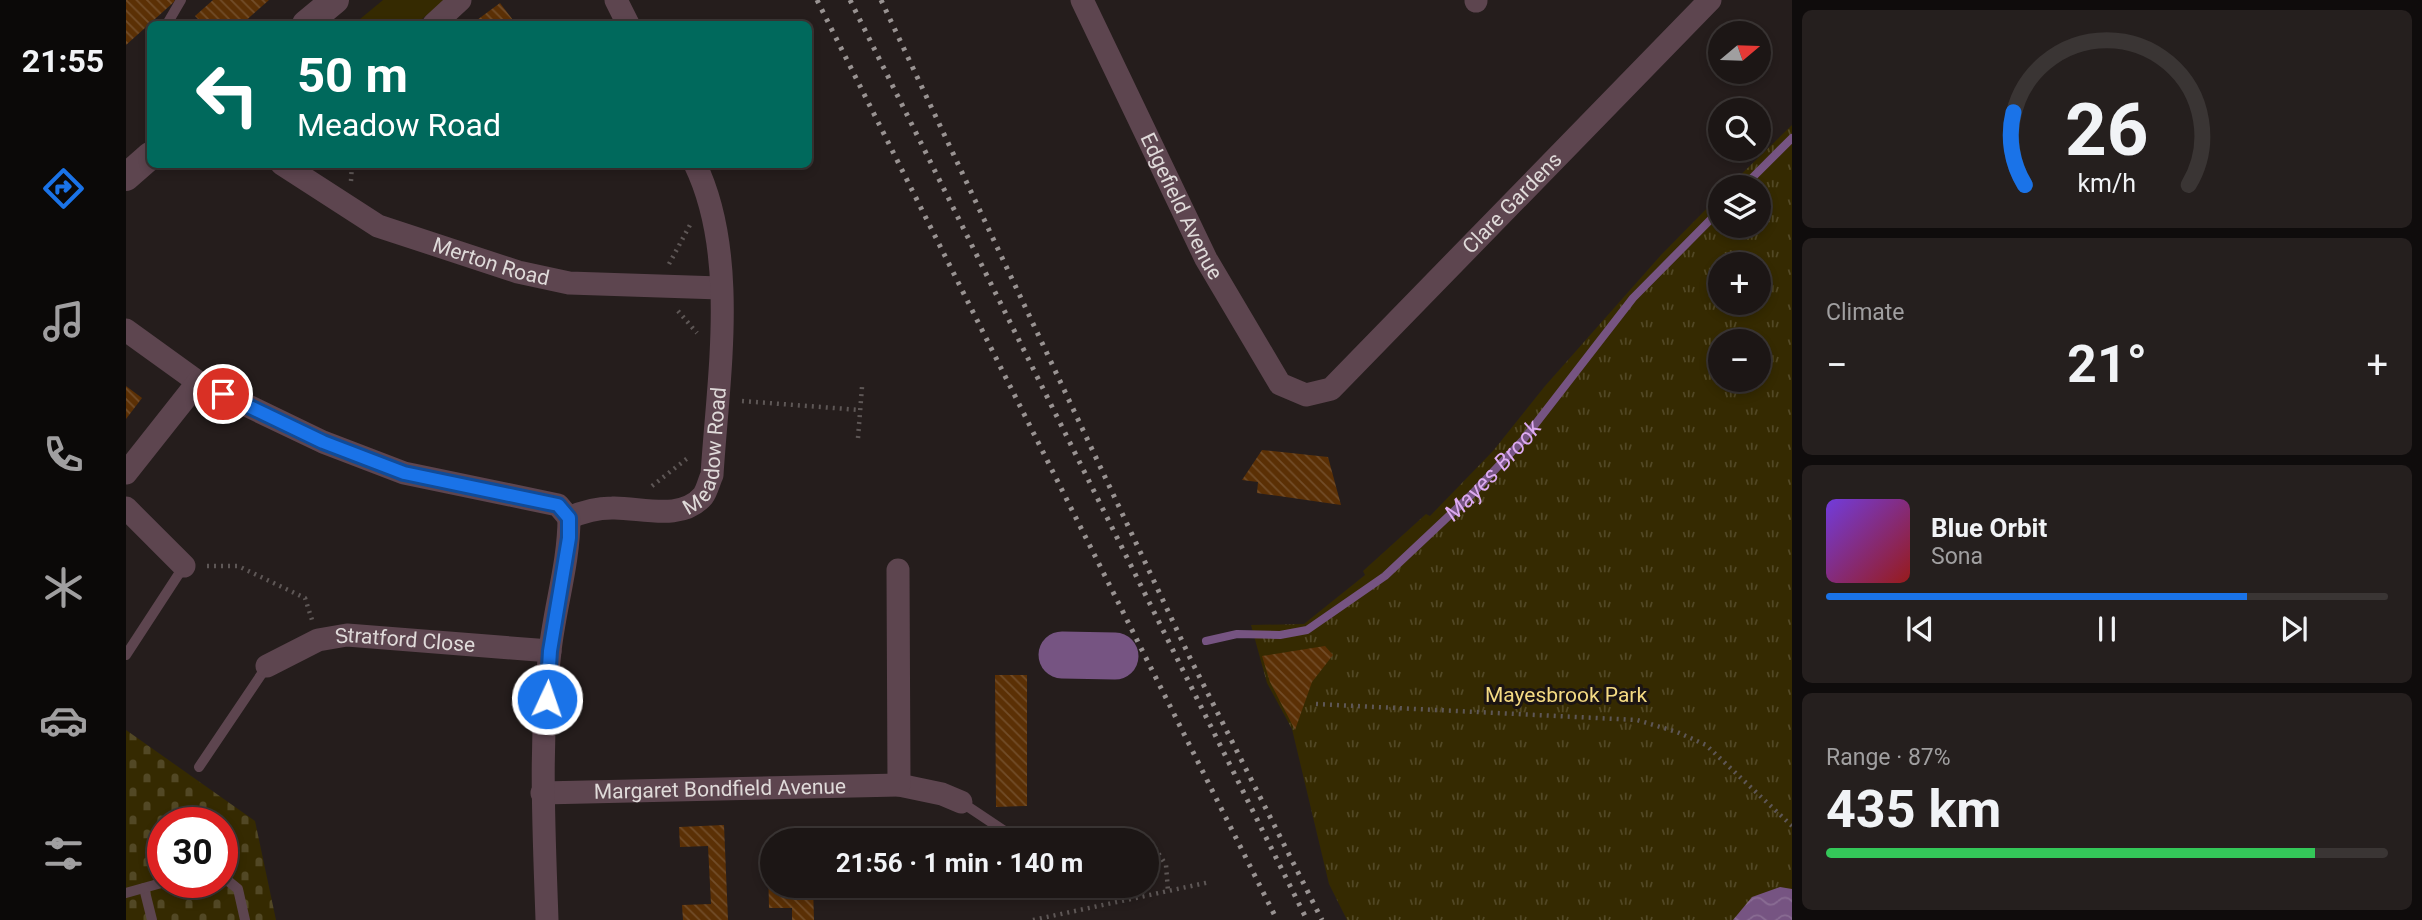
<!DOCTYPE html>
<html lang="en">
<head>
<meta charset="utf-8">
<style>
  :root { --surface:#1c1615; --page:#251f1e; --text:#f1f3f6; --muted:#a09fa0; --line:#3a3534; --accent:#1a73e8 }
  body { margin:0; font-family:Roboto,sans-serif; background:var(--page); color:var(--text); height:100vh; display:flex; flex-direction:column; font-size:26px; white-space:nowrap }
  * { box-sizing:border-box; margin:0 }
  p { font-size:23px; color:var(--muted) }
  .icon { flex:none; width:38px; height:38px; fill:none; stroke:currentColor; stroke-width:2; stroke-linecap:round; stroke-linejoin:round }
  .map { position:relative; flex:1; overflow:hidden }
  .sheet { display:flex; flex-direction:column; gap:10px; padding:10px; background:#0f0c0c; width:630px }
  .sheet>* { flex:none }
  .hud { position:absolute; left:21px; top:21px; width:665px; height:147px; border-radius:10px; box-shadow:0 4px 10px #0003,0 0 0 2px var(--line); background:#00695c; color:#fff; overflow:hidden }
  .needle { width:46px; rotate:71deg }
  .buttons { position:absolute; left:1582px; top:21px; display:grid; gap:14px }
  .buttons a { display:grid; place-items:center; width:63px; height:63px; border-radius:50%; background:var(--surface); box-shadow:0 4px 10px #0003,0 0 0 2px var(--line); font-size:35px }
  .speed { position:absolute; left:21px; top:807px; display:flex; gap:14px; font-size:35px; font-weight:700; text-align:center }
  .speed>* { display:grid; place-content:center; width:91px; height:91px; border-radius:50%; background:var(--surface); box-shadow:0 4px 10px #0003,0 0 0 2px var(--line); line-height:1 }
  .speed .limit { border:10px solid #d22; background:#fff; color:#111 }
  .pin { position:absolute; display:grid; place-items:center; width:60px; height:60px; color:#fff; margin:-30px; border:4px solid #fff; border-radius:50%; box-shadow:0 2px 7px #0007 }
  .me { position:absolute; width:77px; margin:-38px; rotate:3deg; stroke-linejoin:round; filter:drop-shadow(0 0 5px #0008) }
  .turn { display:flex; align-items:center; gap:24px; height:147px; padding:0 35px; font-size:32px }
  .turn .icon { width:91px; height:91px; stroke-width:2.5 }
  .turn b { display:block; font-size:49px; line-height:60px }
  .big { font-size:52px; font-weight:700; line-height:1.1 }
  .sheet .card { flex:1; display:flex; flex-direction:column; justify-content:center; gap:10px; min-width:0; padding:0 24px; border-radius:10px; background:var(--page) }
  .sheet .dial { align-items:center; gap:0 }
  .dial svg { height:182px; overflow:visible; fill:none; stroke:var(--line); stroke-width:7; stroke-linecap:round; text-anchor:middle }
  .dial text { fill:var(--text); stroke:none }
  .song { display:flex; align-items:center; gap:21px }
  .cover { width:84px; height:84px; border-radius:10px; background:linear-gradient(135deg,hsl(260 70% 55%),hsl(0 70% 35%)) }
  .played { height:7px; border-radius:4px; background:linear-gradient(90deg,var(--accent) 75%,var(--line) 75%) }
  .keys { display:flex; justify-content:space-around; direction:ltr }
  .heat { display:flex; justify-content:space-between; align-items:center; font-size:38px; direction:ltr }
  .charge { height:10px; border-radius:5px; background:linear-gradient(90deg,#34c759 87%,var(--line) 0) }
  .trip { position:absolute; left:634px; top:828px; width:399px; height:70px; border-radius:35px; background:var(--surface); box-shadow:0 4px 10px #0003,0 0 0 2px var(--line); font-weight:700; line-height:70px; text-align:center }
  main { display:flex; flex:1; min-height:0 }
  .tab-bar { display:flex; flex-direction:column; width:126px; justify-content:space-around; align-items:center; background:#0b0908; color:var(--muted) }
  .tab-bar .icon { width:49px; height:49px }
  .tab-bar .selected { color:var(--accent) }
  .tab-bar b { font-size:32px; color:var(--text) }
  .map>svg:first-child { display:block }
</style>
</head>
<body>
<main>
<nav class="tab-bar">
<b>21:55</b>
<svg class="icon selected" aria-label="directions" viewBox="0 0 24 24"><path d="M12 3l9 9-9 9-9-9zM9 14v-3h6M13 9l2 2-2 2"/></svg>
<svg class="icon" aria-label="music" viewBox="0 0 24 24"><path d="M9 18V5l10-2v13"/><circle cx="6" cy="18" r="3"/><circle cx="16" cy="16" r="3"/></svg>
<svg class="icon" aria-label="phone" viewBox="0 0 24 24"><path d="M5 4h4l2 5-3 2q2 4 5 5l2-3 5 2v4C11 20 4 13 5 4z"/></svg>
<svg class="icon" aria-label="climate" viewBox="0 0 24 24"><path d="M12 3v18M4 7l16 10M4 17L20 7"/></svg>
<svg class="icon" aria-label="car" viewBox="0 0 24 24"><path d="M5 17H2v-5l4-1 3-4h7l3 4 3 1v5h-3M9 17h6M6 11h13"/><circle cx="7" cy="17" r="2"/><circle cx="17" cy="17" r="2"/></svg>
<svg class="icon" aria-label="filters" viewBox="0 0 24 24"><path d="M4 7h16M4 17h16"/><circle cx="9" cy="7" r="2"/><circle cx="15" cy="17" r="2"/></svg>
</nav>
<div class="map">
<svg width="1666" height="920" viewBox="0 0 1666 920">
  <defs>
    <pattern id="cemetery-stones" width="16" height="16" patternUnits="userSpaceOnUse" patternTransform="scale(1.75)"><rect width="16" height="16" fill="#352a01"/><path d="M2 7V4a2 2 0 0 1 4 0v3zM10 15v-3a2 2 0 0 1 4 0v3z" fill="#524825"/></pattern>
    <pattern id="park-tufts" width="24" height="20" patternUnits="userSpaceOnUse" patternTransform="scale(1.75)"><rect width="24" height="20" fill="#352a01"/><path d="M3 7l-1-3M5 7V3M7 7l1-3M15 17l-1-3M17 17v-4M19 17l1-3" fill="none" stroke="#524825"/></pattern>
    <pattern id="water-waves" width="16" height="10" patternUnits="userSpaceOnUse" patternTransform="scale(1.75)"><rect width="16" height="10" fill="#765482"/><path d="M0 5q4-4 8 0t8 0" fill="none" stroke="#896c93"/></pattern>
    <pattern id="building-back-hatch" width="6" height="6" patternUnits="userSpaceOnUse" patternTransform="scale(1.75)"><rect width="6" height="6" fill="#5b3005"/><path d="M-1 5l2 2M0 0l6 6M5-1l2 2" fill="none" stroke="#724d29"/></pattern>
  </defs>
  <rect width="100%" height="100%" fill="#251d1c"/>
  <path fill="#352a01" d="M257,0H319L290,24H228Z"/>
  <path fill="url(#cemetery-stones)" fill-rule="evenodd" d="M0,730L129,821L150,920H0ZM37,822H96V882H37Z"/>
  <path fill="url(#park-tufts)" fill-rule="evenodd" d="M1666,125V920H1221L1203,884L1166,729L1141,683L1125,625L1178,624L1239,575L1237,571L1300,514L1304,516L1367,451L1419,386L1535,255L1594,195V226H1633V187H1602ZM1594,264H1633V303H1594ZM1594,341H1633V380H1594Z"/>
  <path fill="url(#water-waves)" d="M1654,887L1666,889V920H1607L1626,897Z"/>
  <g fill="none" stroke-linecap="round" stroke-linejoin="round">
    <g stroke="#765482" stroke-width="8">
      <path d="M1617,187L1666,138"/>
      <path id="s1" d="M1080,641L1111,634L1154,635L1181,630L1259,576L1345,495L1397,440L1507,298L1594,210"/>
    </g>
    <path stroke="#765482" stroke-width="47" d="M936,655L989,656"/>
  </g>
  <g fill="url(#building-back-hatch)">
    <path d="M0,0H48L49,1L0,45Z"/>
    <path d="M87,0H143L116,24H77L69,16Z"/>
    <path d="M374,3L390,24H347L351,20Z"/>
    <path d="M0,386L16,398L0,419Z"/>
    <path d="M1136,450L1202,457L1215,505L1131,493L1132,482L1116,480Z"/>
    <path d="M1199,646L1207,655L1186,682L1169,730L1144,682L1136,656Z"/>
    <path d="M869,675H901V806L870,807Z"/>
    <path d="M598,825L602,920H557L556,905L585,904L582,846L554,847L553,827Z"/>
    <path d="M701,829L844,830L843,840H701Z"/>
    <path d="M642,865H646V886H687L688,920H666V908H643Z"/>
  </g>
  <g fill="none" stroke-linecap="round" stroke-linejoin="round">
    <g stroke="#5e5756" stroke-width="4.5" stroke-dasharray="2 5" stroke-linecap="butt">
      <path d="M225,181L226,164"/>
      <path d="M543,264L564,225"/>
      <path d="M552,311L571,333"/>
      <path d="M616,401L734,410"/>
      <path d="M732,438L736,387"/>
      <path d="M526,486L563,457"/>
      <path d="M81,566H112L179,598L186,620"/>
      <path d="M1190,704L1511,720L1551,732L1580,745L1666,826"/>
      <path d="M1025,842L1040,865L1042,891"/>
      <path d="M907,920L1084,882"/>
    </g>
    <g stroke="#5d454f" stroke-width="10">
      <path d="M41,24L55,0"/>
      <path d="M24,52V64"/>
      <path d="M0,655L58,566"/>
      <path d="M73,767L141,666"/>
      <path d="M835,802L892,840"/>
      <path d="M96,876L112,889L119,920"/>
      <path d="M18,888L26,920"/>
      <path d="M0,893L39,882"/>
    </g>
    <g stroke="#5d454f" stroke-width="23">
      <path d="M490,0L502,24"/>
      <path id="s2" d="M956,0L1080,259L1154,384L1180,395L1205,389L1584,0"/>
      <path d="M1350,0V1"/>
      <path d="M308,24L334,0"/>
      <path id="s3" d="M156,164L252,226L392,272L443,283L594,288"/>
      <path d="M0,330L72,382L197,442L278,473L432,505L443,518"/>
      <path d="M0,473L72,382"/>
      <path d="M0,508L58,566"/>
      <path id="s4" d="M443,518C456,512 471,508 486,508C514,507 555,522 577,496C581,491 583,481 586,475C592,378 613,255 569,164"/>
      <path id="s5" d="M141,666L192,640L221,635L424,651"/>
      <path d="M773,785L816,794L835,802"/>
      <path id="s6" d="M416,793L773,785L772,570"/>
      <path d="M421,920C418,831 413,740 424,651C429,606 443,563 443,518"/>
    </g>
    <g stroke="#5d454f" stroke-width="28">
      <path d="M180,24L209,0"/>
      <path d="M0,177L24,156"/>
    </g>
    <g stroke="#999392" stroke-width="5" stroke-dasharray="3.5 7" stroke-linecap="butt">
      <path d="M691,0L1151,920"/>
      <path d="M724,0L1181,920"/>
      <path d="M755,0L1065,660L1196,920"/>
    </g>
  </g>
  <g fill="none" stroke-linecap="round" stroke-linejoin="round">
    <defs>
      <path id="route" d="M97,394L197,442L278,473L432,505L443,518V538L424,651L421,699"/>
    </defs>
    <use href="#route" stroke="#114b97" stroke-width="18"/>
    <use href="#route" stroke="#1a73e8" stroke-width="12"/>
  </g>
  <g text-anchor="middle" stroke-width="6" stroke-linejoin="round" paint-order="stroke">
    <g font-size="21" fill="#dfdad9" stroke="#1b1413">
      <text dy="7" stroke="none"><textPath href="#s2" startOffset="746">Clare Gardens</textPath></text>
      <text dy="7" stroke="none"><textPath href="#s2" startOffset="229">Edgefield Avenue</textPath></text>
      <text dy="7" stroke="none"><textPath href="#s3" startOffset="233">Merton Road</textPath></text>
      <text dy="7" stroke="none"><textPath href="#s4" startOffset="184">Meadow Road</textPath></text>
      <text dy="7" stroke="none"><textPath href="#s5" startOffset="145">Stratford Close</textPath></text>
      <text dy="7" stroke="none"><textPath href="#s6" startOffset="178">Margaret Bondfield Avenue</textPath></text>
    </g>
    <g font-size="21" fill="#f4da83" stroke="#1b1413">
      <text x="1440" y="702">Mayesbrook Park</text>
    </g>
    <g font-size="23" font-style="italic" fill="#ddaaf0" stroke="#1b1413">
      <text dy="8" stroke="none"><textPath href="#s1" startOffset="348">Mayes Brook</textPath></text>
    </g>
  </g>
</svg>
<div class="buttons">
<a><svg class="needle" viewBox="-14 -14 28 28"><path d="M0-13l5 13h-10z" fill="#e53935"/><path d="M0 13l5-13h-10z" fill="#a09fa0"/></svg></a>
<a><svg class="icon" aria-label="search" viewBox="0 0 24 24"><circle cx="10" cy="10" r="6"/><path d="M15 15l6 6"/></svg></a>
<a><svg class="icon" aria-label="layers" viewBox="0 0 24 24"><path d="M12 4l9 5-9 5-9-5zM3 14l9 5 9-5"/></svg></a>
<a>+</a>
<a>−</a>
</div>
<div class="speed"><div class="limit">30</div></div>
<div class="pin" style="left:97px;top:394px;background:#d93025"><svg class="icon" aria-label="arrive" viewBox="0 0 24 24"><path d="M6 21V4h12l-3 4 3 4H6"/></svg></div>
<svg class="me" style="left:421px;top:699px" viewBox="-20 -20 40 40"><circle r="17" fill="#1a73e8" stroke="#fff" stroke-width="3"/><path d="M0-11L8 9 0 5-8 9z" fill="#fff"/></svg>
<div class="trip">21:56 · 1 min · 140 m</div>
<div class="hud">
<div class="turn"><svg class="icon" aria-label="left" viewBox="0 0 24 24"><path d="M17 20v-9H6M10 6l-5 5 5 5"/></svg><div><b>50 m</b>Meadow Road</div></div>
</div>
</div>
<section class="sheet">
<div class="card dial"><svg viewBox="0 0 100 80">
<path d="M14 69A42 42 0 1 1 86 69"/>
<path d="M14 69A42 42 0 0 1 9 37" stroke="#1a73e8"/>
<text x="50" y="56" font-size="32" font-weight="700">26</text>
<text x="50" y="72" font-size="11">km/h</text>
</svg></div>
<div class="card"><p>Climate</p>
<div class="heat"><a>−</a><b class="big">21°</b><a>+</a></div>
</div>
<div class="card">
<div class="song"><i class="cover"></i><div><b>Blue Orbit</b><p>Sona</p></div></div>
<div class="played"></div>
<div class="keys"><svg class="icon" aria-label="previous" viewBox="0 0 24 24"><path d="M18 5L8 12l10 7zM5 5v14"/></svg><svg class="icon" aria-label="pause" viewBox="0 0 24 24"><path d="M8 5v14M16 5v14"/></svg><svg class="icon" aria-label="next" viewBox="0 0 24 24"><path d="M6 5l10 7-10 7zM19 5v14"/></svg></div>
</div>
<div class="card"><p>Range · 87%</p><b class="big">435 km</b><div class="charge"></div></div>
</section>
</main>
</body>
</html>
